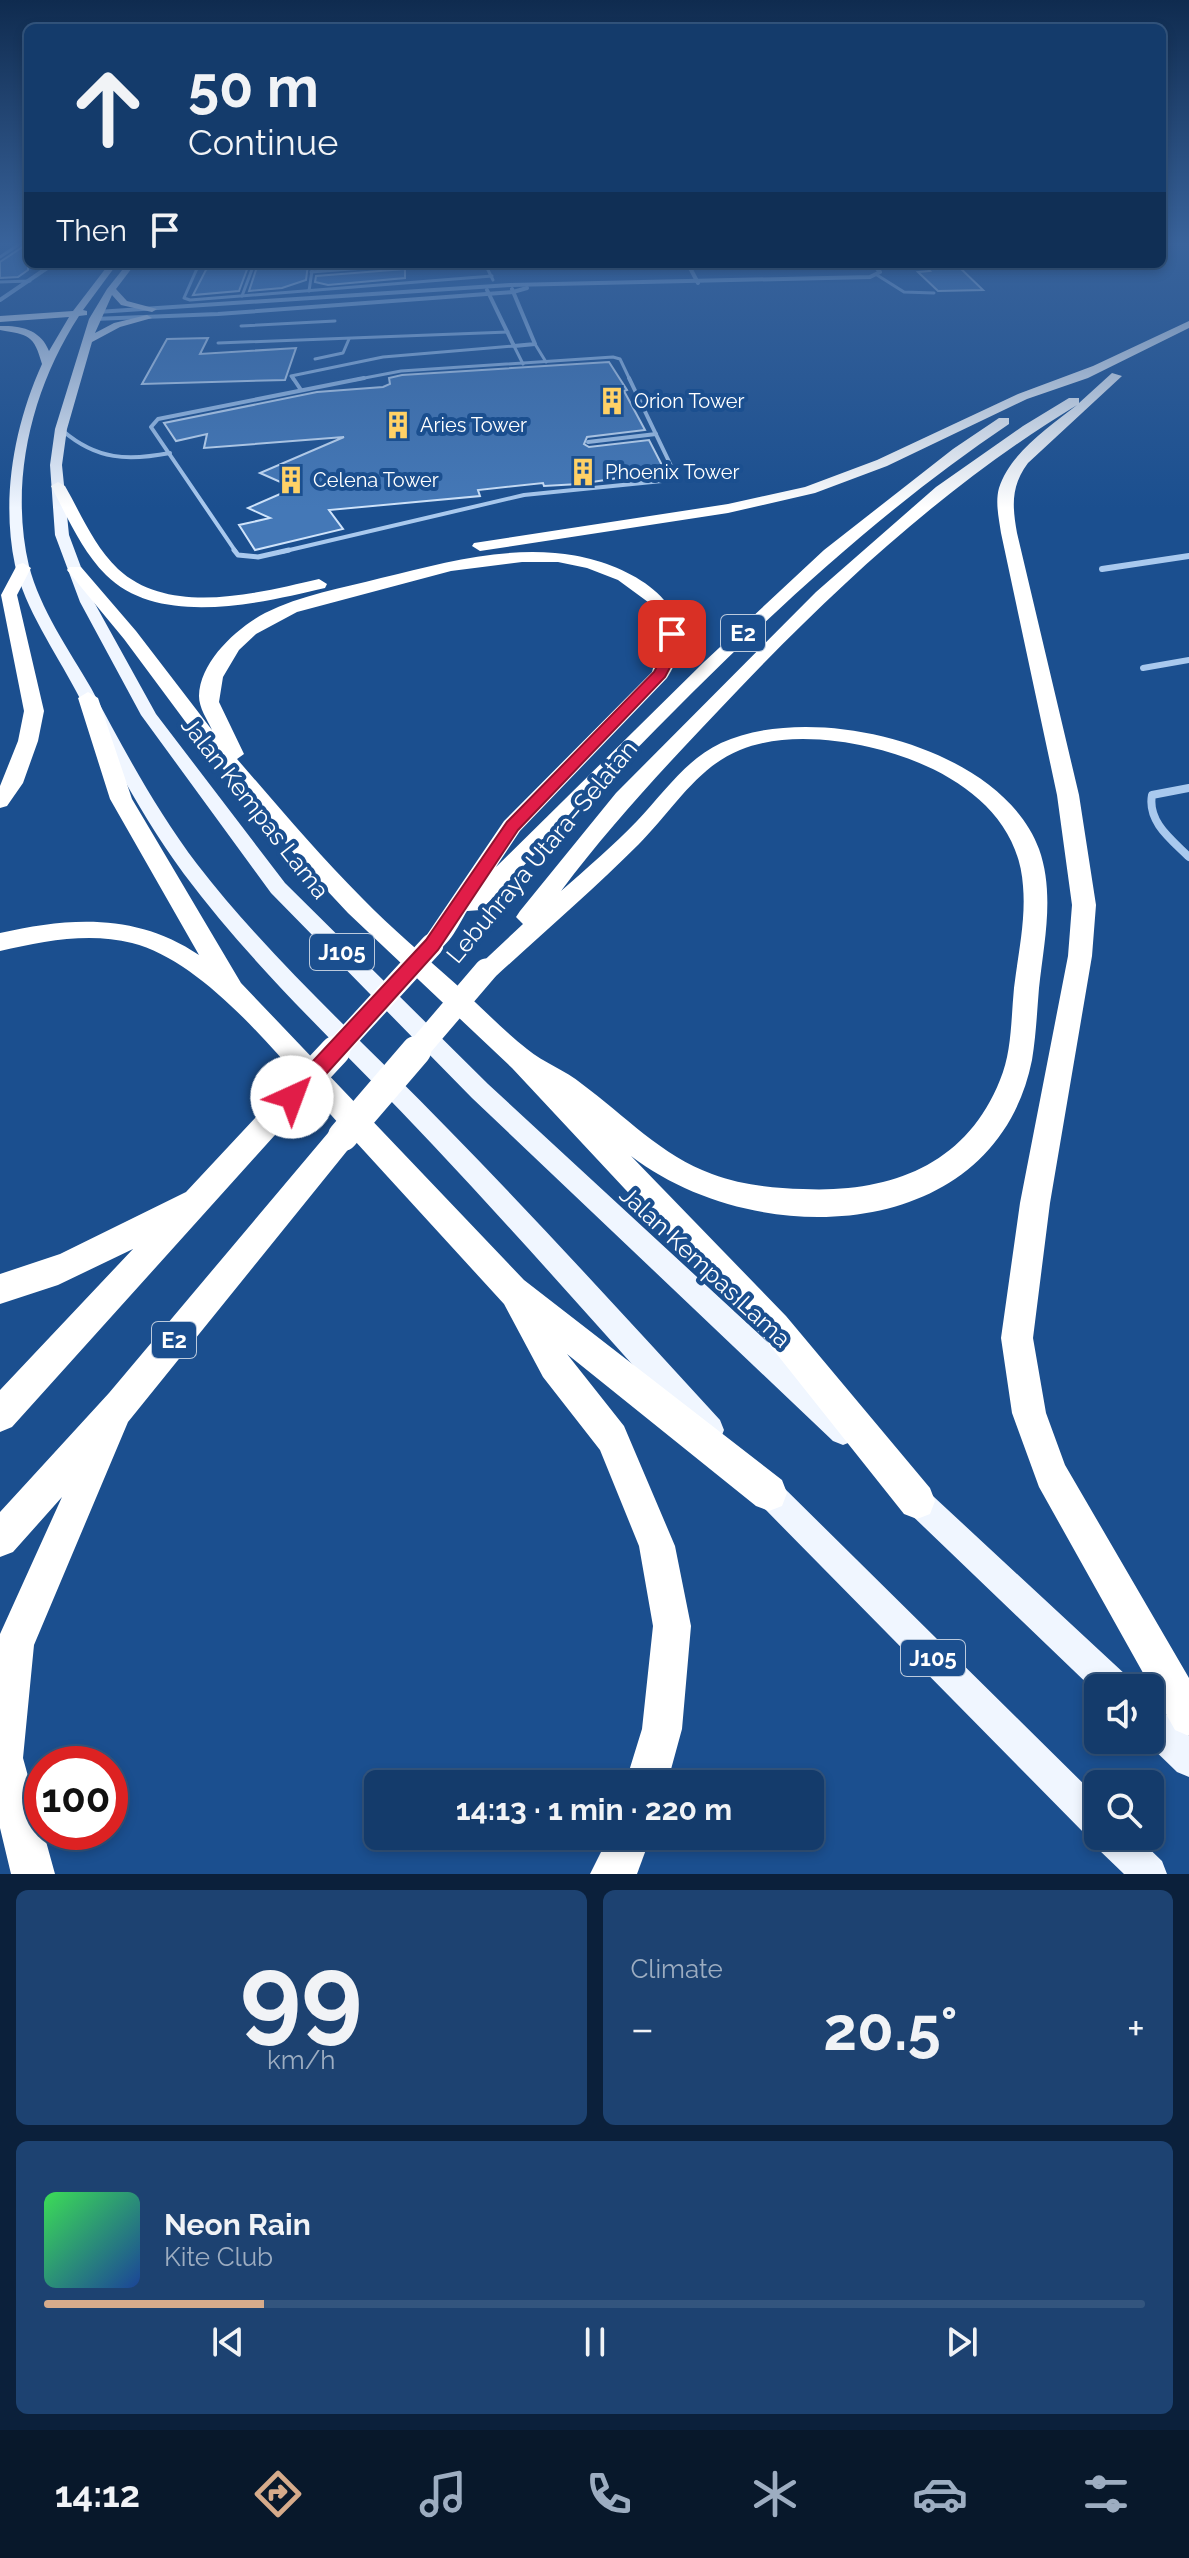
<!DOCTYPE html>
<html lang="en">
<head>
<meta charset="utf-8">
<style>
  :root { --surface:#143b6b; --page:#1d4271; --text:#f1f3f6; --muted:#9dadc1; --line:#33557e; --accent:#d6ab8b }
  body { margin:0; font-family:Raleway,sans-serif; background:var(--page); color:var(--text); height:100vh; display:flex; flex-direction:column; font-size:30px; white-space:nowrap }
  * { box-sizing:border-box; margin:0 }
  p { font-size:26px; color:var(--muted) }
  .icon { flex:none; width:44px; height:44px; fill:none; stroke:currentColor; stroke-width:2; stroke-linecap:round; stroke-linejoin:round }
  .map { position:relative; height:1874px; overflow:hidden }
  .drawer { display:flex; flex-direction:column; gap:16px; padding:16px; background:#0b203b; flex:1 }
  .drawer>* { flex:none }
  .hud { position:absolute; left:24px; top:24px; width:1142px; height:244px; border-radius:12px; box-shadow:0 4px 12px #0003,0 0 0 2px var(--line); background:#143b6b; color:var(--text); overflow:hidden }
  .fabs { position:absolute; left:1084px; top:1674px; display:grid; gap:16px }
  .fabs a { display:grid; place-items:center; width:80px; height:80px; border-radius:12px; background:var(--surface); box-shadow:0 4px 12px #0003,0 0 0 2px var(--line); font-size:40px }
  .speed { position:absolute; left:24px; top:1746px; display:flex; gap:16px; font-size:40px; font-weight:700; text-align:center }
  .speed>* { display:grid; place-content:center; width:104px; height:104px; border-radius:50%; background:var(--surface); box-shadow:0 4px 12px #0003,0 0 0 2px var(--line); line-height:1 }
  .speed .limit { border:12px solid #d22; background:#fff; color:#111 }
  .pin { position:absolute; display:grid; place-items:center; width:68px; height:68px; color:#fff; margin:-34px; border-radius:16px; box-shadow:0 4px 12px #0006 }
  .me { position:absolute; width:88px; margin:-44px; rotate:43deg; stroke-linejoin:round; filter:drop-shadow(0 0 6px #0008) }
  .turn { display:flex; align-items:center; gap:28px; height:168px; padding:0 32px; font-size:36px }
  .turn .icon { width:104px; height:104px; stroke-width:2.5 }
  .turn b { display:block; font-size:56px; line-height:68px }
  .then { display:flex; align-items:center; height:76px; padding:0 32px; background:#0003; gap:16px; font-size:30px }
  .big { font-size:60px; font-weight:700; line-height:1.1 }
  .drawer .card { flex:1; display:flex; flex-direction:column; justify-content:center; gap:12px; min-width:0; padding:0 28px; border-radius:12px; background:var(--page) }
  .drawer .dial { align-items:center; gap:0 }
  .dial b { font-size:104px; line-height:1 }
  .song { display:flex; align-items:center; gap:24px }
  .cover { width:96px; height:96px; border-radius:12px; background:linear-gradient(135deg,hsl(130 70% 55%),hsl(220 70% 35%)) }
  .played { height:8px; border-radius:4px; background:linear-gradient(90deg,var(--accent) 20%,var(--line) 20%) }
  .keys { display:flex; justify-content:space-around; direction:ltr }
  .heat { display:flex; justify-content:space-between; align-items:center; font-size:44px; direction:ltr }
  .drawer .tiles { flex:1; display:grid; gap:16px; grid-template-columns:1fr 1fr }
  .card:last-child { grid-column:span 2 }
  .trip { position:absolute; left:364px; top:1770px; width:460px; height:80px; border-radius:12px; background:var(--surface); box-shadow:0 4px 12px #0003,0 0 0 2px var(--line); font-weight:700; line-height:80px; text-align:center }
  .dock { display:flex; height:128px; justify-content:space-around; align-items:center; background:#08182b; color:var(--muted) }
  .dock .icon { width:56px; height:56px }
  .dock .selected { color:var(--accent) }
  .dock b { font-size:36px; color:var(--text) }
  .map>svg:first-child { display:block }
</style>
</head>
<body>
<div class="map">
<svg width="1189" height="1874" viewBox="0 0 1189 1874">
  <rect width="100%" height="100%" fill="#1b4f8f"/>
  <g fill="#4478b7" stroke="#cfe3fa" stroke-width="2">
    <path d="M24,246H28V270L18,277L0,278V262Z"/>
    <path d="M209,264H249L239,291L193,295Z"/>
    <path d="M258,264H308L306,280L282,288L249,291Z"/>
    <path d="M957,265L983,290L938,291L918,272L930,271L925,266Z"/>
    <path d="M405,269V278L328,285L315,282L316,276Z"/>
    <path d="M208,338L200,354L296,348L285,380L142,384L167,339Z"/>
    <path d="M609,362L627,390L624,391L645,430L587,437L584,444L589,447L649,440L665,471L579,484L544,486L543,483L478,490L480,496L329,510L343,529L255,550L239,525L270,518L248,508L294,488L260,473L344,437L204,448L207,434L176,441L164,423L317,392L383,387L390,384L389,378L402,375Z"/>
  </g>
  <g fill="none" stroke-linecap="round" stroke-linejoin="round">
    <g stroke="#a9c9ee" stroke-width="3">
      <path d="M0,257L18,245"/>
      <path d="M199,264L184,298L190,300L492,276"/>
      <path d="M485,264L493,280"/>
      <path d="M311,272L418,264"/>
      <path d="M877,275L904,292L934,293"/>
      <path d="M0,282L30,281"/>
      <path d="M309,291L313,264"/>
      <path d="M242,296L254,264"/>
      <path d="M241,326L335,321"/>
      <path d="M218,343L508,332"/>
      <path d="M535,344L546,362"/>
      <path d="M315,359L343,353L349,339"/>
      <path d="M294,380L291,376L383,357L514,346L523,364"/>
      <path d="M354,380L401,371L613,357L620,359L630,380"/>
    </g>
    <g stroke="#a9c9ee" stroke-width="4">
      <path d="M293,378L301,390"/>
      <path d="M63,431C97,460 128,461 170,453"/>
      <path d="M588,442L656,434"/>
      <path d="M236,552L151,427L158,419L364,378"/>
      <path d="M281,552L524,495L662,481L674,472L629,378"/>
    </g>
    <path stroke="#a9c9ee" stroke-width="5" d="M234,550L238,555L258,557L289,550"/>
    <g stroke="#a9c9ee" stroke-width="4">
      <path d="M688,264L698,283"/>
      <path d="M487,290L514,346L535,344L512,289"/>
      <path d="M0,300L53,264"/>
      <path d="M97,312L510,285L870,277L880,272L873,264"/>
      <path d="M94,319L218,314L513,292L527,288"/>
    </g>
    <g stroke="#a9c9ee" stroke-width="6">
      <path d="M1102,569L1189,556"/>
      <path d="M1143,668L1189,660"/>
    </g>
    <path stroke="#a9c9ee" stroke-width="8" d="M1189,788L1152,795C1147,822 1172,840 1189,857"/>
    <g fill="#f0f6ff" fill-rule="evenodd">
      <path d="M109,264H117L83,310L87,311V315L79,316C32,388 9,481 29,566C40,609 69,650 91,688C123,748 156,810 197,864C272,961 364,1042 448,1129C541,1224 630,1322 720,1420L724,1430L720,1440L710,1444L700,1440C611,1341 523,1241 432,1144C349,1055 257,972 184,874C142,817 109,753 76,691C55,651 25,609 15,565C1,498 14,426 42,364C34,335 29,335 0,330V326C21,325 41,330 49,351L69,317L0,322V316L73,311Z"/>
      <path d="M127,264H135L116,289L127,301L157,309L152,312L121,305L112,295L95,333L114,323L147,315L152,318L120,327L92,342L67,429L62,465L69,535L94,602L156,714L285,883L488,1084L853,1421L857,1431L853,1441L843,1445L833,1441L472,1098L271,893L141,715L80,602L55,535L50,465L55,429L89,319L107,289Z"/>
      <path d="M765,1474L775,1479L1098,1798V1836H1136L1162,1861L1167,1874H1124L1098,1849L1095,1839L1086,1835L755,1499L750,1489L755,1479Z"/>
      <path d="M910,1479L920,1484L1127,1676L1131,1688H1098V1694L900,1504L895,1494L900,1484Z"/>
      <path d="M1150,1705L1162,1710L1189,1736V1777L1177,1772L1144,1740H1150Z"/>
    </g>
    <g fill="#fff" fill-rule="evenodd">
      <path d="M1189,321V328L1088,378L1027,399L887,466L815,493L728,513L480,551L472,546L474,543L728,504L805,487L877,460L1018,394L1093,366Z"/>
      <path d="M1112,373L1122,376L1028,463C1011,486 1012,505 1017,533L1079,795L1096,905L1092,956L1050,1203L1033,1338L1046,1413L1065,1465L1189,1678V1736L1175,1730L1039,1487L1012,1413L1001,1338L1020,1203L1068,956L1072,905L1057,795L1001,533C999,519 995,502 999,488C1010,453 1049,427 1077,405C949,483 841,582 738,690C676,755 615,819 561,891C587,868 613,846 637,821C663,794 685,760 721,743C814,700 1001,746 1039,849C1055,894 1044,942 1039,988C1037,1012 1036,1036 1032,1060C995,1245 756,1252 631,1156L786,1316L930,1488L935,1501L930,1514L917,1519L904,1514L764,1338L512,1068L348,913L306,868L199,740L124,639L67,570L69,567H81L136,631L212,730C207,719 199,708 199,696C200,661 237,628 265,613C301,595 342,588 381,578C438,564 496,548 555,553C617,557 715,602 667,678L520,831L496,867L704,662L824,550L953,449L999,418H1009V424C810,558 648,738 481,910L467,911C457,927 445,958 423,951L420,945L504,821L652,672L662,634L658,616L648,602L618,580L587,568L558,562H522L451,571L297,612L256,634L239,650L223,677L219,702L244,754L237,759C278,806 318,854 362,898C392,929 426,957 458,986C481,1007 503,1030 527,1049C544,1063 565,1070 582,1084C624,1115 662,1156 712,1174C741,1185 773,1188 803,1189C889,1193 966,1166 1000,1080C1012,1052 1011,1018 1014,988C1018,954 1026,920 1023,886C1018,806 940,763 869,747C829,738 779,734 740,750C697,767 671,812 639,844C593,890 543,933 495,977L486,979L477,977L474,970L523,924L516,917L520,911L616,793L816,592L936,487L1023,426L1069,398H1079V403Z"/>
      <path d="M58,482L65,486C81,514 94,546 118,569C170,617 258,593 319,579L327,584L325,588C261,603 159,628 106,575C81,550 67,516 51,486Z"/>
      <path d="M23,563L31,568L17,595L44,711L38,741L23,783L7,806L0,808V786L18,741L24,711L1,595L17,565Z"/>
      <path d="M88,692L98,698L132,799L241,983L524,1280L782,1480L787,1493L782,1506L769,1511L756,1506L567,1354L624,1426L675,1546L691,1626L682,1729L667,1784H625L642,1729L653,1626L639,1546L600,1450L543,1377L504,1304L355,1141L128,1422L34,1645L23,1758L55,1874H11L0,1828V1634L62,1497L13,1552L0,1557V1512L109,1393L333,1127L340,1125C287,1067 210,963 132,943C89,932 43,941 0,951V933C70,917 137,913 199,955L110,799L78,698Z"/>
      <path d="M292,1085L302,1089L306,1097L302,1105L12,1427L0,1432V1390L133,1249L58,1285L0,1304V1274L60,1254L186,1192L282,1089Z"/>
      <path d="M609,1836H651L637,1874H590Z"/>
    </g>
    <g stroke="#fff" stroke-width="23">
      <path d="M333,1053L432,945"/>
      <path d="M415,1053L486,970"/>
    </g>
    <g stroke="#fff" stroke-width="30">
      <path d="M292,1097L335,1051"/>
      <path d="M343,1136L416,1051"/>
    </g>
  </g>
  <linearGradient id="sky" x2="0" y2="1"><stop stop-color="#0f2b4f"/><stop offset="0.48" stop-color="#39639b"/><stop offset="1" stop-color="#39639b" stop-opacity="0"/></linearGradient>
  <rect width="1189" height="508" fill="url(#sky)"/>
  <path fill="#e11d48" stroke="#92132f" stroke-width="2" d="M672,630L679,634L677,654L665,677L518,830L438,950L300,1103L292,1106L285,1103L282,1097L285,1091L426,940L507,822L654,672L664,654L665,634Z"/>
  <defs>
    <symbol id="building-bare" viewBox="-9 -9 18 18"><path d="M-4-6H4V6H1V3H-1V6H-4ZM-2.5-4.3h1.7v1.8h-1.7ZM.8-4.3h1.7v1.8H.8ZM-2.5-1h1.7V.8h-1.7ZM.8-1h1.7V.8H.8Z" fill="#ffd166" stroke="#1b4f8f" stroke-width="2.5" paint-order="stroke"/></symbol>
  </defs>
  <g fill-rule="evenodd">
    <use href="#building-bare" x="592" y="381" width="40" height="40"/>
    <use href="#building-bare" x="378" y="405" width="40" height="40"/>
    <use href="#building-bare" x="563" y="452" width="40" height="40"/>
    <use href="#building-bare" x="271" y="460" width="40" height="40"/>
  </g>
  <g text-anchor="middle" stroke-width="8" stroke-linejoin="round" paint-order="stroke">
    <g font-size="20" fill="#fff" stroke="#1b4f8f" text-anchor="start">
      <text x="634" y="408">Orion Tower</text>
      <text x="420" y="432">Aries Tower</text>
      <text x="605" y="479">Phoenix Tower</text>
      <text x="313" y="487">Celena Tower</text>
    </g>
    <g fill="#1b4f8f" stroke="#bbcadd" stroke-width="2">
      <rect x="721" y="615" width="44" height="36" rx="6"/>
      <rect x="310" y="934" width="64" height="36" rx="6"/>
      <rect x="152" y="1322" width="44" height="36" rx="6"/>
      <rect x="901" y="1640" width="64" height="36" rx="6"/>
    </g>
    <g font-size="22" font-weight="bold" fill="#fff">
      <text x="743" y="641">E2</text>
      <text x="342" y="960">J105</text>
      <text x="174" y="1348">E2</text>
      <text x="933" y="1666">J105</text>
    </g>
    <g font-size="24" fill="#fff" stroke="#1b4f8f">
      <text transform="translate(255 808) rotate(52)" y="8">Jalan Kempas Lama</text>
      <text transform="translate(542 852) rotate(-50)" y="8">Lebuhraya Utara–Selatan</text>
      <text transform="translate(705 1267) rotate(43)" y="8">Jalan Kempas Lama</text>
    </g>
  </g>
</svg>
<div class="fabs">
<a><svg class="icon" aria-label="sound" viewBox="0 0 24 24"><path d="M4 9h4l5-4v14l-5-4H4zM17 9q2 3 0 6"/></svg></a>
<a><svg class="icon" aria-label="search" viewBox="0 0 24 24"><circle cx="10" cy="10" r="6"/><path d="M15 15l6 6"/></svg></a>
</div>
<div class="speed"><div class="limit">100</div></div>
<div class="pin" style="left:672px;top:634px;background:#d93025"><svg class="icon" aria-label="arrive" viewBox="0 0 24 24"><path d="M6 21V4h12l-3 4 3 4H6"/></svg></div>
<svg class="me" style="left:292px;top:1097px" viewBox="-20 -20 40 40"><circle r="19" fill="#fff"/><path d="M0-13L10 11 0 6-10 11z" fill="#e11d48"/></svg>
<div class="trip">14:13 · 1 min · 220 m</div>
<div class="hud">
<div class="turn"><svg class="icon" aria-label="ahead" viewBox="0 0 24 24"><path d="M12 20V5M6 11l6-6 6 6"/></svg><div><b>50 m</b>Continue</div></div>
<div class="then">Then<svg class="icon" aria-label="arrive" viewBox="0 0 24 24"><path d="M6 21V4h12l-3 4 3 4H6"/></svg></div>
</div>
</div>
<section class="drawer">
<div class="tiles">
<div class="card dial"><b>99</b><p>km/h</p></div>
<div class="card"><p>Climate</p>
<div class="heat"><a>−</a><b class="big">20.5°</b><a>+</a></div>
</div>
<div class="card">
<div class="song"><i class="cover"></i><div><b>Neon Rain</b><p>Kite Club</p></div></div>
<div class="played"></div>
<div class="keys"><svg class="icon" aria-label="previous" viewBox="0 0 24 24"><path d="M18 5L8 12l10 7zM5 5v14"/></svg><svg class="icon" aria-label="pause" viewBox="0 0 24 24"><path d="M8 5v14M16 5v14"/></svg><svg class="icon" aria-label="next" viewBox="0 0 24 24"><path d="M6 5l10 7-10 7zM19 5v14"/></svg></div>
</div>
</div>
</section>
<nav class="dock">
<b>14:12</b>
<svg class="icon selected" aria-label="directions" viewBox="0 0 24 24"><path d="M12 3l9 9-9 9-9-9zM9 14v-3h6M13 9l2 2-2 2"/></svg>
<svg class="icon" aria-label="music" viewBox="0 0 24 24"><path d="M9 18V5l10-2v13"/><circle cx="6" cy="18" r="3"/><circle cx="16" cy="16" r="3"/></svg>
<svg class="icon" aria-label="phone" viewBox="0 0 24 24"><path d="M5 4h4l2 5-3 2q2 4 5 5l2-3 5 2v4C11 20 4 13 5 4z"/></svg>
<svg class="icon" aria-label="climate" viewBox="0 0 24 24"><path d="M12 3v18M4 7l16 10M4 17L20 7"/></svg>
<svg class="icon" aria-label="car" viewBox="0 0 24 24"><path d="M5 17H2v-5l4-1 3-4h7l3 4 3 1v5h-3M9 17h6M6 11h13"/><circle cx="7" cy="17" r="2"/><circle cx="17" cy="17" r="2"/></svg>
<svg class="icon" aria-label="filters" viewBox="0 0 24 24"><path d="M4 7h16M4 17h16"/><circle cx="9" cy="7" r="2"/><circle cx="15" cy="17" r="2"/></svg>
</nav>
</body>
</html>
